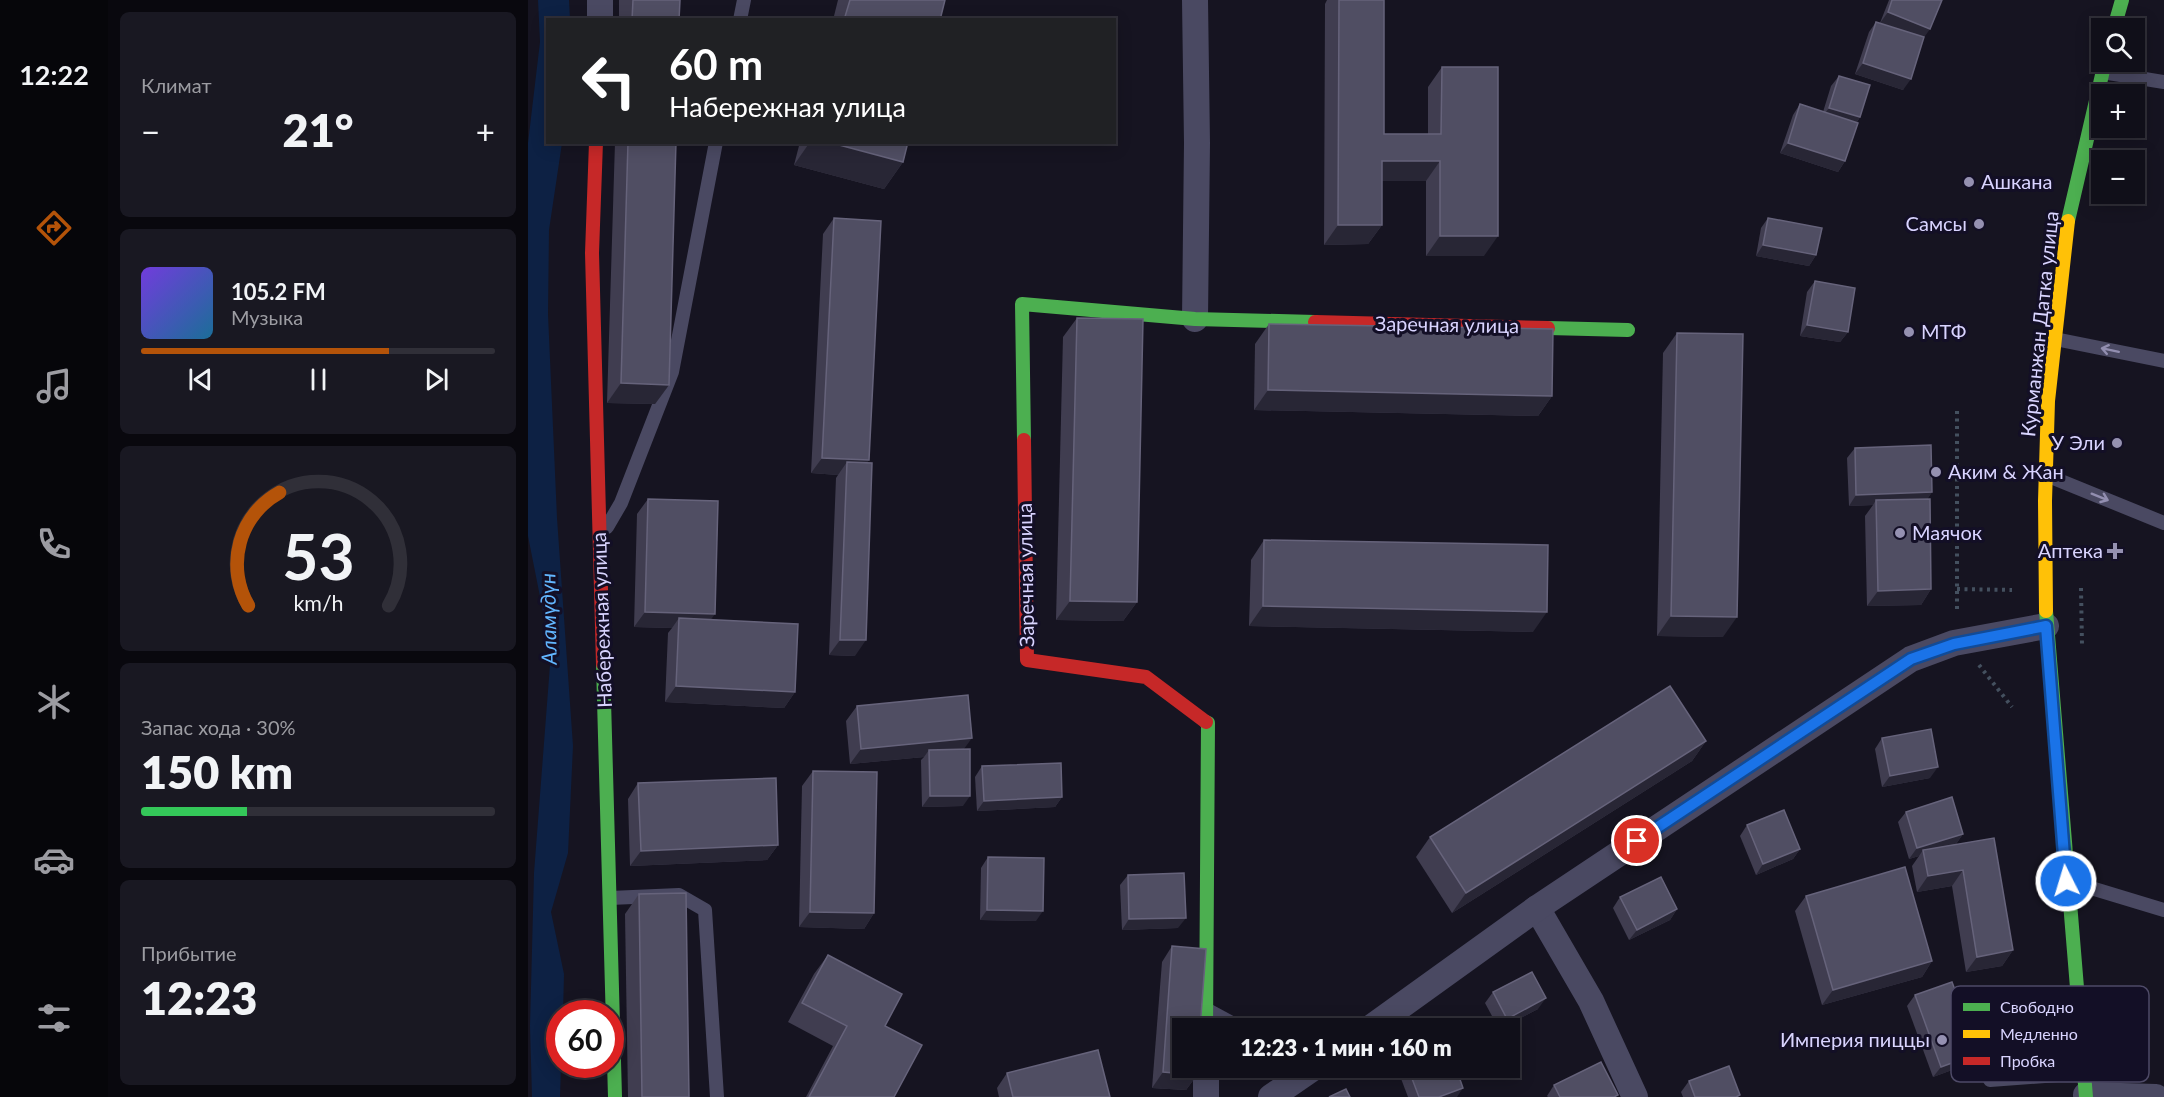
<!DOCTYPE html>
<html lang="ru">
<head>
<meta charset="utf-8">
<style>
  :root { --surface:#100f19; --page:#191822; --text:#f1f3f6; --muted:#9c9ca2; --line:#302f38; --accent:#b45309 }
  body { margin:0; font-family:Lato,sans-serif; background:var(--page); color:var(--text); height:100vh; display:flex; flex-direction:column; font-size:22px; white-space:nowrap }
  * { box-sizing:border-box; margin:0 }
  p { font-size:20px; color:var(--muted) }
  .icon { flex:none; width:33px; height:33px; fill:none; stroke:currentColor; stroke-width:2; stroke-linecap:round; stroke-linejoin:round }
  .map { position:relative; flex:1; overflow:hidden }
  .side { display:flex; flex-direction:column; gap:12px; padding:12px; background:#09080e; width:420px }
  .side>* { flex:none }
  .top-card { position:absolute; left:18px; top:18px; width:570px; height:126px; border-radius:0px; box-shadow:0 3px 15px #0003,0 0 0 2px var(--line); background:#202124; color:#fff; overflow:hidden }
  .tools { position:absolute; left:1563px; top:18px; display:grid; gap:12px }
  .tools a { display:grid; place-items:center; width:54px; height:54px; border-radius:0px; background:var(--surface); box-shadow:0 3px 15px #0003,0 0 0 2px var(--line); font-size:30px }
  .speed { position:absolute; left:18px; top:1000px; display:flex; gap:12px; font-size:30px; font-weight:700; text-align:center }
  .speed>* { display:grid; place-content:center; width:78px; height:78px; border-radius:50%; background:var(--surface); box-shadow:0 3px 15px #0003,0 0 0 2px var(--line); line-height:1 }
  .speed .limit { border:9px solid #d22; background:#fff; color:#111 }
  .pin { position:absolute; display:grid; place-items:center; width:51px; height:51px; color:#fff; margin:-26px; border:3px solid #fff; border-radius:50%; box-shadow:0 2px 6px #0007 }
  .me { position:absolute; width:66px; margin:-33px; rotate:355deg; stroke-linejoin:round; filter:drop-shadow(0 0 4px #0008) }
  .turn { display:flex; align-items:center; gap:21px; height:126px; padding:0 24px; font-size:27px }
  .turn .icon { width:78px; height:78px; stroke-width:2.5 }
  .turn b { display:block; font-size:42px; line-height:51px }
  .big { font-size:45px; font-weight:800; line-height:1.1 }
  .side .widget { flex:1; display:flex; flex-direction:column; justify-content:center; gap:9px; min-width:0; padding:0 21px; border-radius:9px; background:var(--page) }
  .side .dial { align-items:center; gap:0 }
  .dial svg { height:156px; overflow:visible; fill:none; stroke:var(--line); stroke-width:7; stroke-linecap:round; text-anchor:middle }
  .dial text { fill:var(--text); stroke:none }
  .song { display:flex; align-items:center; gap:18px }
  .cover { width:72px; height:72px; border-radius:9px; background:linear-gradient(135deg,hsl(260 70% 55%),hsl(200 70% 35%)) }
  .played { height:6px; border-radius:3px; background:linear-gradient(90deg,var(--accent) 70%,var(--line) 70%) }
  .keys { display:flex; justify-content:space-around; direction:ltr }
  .heat { display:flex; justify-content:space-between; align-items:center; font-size:33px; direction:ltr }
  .charge { height:9px; border-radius:4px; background:linear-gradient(90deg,#34c759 30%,var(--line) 0) }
  .trip { position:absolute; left:644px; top:1018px; width:348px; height:60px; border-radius:0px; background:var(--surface); box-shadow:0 3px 15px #0003,0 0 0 2px var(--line); font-weight:800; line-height:60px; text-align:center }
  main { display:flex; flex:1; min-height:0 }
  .menu { display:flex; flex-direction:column; width:108px; justify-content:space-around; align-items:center; background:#06060a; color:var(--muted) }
  .menu .icon { width:42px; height:42px }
  .menu .selected { color:var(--accent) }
  .menu b { font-size:27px; color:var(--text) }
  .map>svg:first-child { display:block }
</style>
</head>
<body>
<main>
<nav class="menu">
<b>12:22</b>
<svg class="icon selected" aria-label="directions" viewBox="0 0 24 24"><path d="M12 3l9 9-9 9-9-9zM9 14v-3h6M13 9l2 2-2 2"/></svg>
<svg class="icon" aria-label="music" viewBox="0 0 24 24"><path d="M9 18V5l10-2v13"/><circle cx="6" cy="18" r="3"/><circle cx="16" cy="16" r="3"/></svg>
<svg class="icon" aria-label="phone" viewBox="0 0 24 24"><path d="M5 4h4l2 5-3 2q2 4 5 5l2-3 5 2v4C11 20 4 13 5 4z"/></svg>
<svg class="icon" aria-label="climate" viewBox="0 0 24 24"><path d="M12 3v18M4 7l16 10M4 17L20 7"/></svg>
<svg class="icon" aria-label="car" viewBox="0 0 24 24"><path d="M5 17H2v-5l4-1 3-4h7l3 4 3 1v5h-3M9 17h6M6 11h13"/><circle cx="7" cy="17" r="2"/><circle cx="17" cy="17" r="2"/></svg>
<svg class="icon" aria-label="filters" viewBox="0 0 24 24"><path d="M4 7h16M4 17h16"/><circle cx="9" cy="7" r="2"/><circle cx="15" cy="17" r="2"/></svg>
</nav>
<section class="side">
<div class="widget"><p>Климат</p>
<div class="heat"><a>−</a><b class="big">21°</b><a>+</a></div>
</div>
<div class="widget">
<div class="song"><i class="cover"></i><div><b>105.2 FM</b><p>Музыка</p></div></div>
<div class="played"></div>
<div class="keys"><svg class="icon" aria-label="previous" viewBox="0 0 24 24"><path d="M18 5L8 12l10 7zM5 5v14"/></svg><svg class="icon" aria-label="pause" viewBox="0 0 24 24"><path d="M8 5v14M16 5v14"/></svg><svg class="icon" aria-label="next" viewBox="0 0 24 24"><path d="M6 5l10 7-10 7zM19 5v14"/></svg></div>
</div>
<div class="widget dial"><svg viewBox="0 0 100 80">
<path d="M14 69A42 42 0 1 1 86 69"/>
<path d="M14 69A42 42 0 0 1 30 11" stroke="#b45309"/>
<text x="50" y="56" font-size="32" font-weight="700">53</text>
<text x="50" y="72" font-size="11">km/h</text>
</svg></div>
<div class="widget"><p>Запас хода · 30%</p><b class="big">150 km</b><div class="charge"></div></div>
<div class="widget"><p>Прибытие</p><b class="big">12:23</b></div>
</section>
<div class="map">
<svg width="1636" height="1097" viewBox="0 0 1636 1097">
  <rect width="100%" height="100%" fill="#161421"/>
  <path fill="#0d2144" d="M10,0H41L42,19L20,20V142L34,143L21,230L20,314L29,518L45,746L40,853L23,912L36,974L35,1014H32V1065H33L32,1097H4L2,1026L6,873L23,652L0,536V143L12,42Z"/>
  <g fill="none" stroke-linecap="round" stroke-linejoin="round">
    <g stroke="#44505f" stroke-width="4" stroke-dasharray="3 4.5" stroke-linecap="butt">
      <path d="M1429,411V613"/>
      <path d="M1553,588L1554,645"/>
      <path d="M1429,589L1484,590"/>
      <path d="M1451,665L1484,707"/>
    </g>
    <g stroke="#4a4962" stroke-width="14">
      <path d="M212,20L216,0"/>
      <path d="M1574,72L1636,82"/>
      <path d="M1527,339L1636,361"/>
      <path d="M1518,475L1636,523"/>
      <path d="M79,527L93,503L144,372L188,142"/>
      <path d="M1540,881L1636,910"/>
      <path d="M82,898L151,895L177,910L189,1097"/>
      <path d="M1549,995L1456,1002L1462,1080L1556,1073"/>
    </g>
    <g stroke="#4a4962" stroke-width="26">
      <path d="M72,20V0"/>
      <path d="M667,319L669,143L667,0"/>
      <path d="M1009,908L1063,1001L1107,1097"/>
      <path d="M678,1016L702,1029"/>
      <path d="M841,1029L1009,908L1383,659L1426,643L1518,626"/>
      <path d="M1558,1095L1628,1097"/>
      <path d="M678,1097V1068"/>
      <path d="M743,1097L785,1068"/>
    </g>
    <g stroke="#4caf50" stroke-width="14">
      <path d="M1586,28L1594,0"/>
      <path d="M1540,221L1577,62"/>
      <path d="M1020,328L1100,330"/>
      <path d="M496,440L494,304L667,319L787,322"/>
      <path d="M1518,611L1558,1097"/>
      <path d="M75,664L87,1097"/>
      <path d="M678,1029L680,723L678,722"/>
    </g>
    <path stroke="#ffc107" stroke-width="14" d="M1518,611L1517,501L1520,401L1540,221"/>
    <g stroke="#c62828" stroke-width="14">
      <path d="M68,142L64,253L75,664"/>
      <path d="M787,322L1020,328"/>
      <path d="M496,440L499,660L618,677L678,722"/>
    </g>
  </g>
  <g fill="#403d50">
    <path d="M91,0H152L151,20H91Z"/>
    <path d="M310,0H417L412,20H305Z"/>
    <path d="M799,0H856V134H900V87L914,67L956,256H898V181H854V225L840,244L796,245L797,4Z"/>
    <path d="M1361,0H1414L1396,37L1375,90L1327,74L1341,32L1348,22L1352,23Z"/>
    <path d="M1311,76L1332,117L1329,122L1317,161L1310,172L1252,153L1265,115L1272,104L1295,112L1303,86Z"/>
    <path d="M87,142H148L141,385L127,404L79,403Z"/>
    <path d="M272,142H380L375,162L356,189L266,165Z"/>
    <path d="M306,218L339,463L327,656L301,655L308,478L310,475L283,473L295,234Z"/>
    <path d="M1240,218L1288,255L1281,266L1228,256L1233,228Z"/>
    <path d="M1287,281L1320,332L1312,342L1272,336L1279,292Z"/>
    <path d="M549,318L609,602L595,621L528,620L535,337Z"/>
    <path d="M741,324L1024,396L1010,416L726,410L727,344Z"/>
    <path d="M1149,333L1195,637L1129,636L1135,353Z"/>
    <path d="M1327,448L1404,492L1399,499L1403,589L1393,605L1339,606L1337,516L1345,505L1321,506L1319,458Z"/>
    <path d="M120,499L183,620L267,692L256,708L137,702L140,633L144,628L106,627L109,514Z"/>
    <path d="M736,540L1005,632L721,626L723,560Z"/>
    <path d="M329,706L436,749L435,806L394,807L393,760L396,757L322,764L318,721Z"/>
    <path d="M1354,738L1402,778L1354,787L1347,749Z"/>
    <path d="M1178,741L1164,761L924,913L888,857L902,837Z"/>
    <path d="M454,766L534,797L527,807L449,811L447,777Z"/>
    <path d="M285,771L346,913L336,929L271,927L274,786Z"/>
    <path d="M110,783L250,845L239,860L102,866L100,799Z"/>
    <path d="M1378,812L1435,834L1428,844L1485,950L1474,966L1438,972L1424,886L1389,892L1384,866L1391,856L1381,859L1370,822Z"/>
    <path d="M1219,825L1272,849L1265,859L1228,875L1212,836Z"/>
    <path d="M460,857L508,921L452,920L453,868Z"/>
    <path d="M600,875L650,928L594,930L592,885Z"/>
    <path d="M111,894L161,1097H100L97,914Z"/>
    <path d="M1278,896L1404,961L1394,977L1294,1005L1267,911Z"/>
    <path d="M1092,897L1149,909L1142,920L1101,940L1085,908Z"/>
    <path d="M644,946L669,1075L658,1090L624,1088L634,962Z"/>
    <path d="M300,955L357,1026L366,1097H278L305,1046L260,1022L286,974Z"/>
    <path d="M965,992L1010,1009L971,1029L957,1003Z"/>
    <path d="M1387,995L1451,1053L1443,1063L1405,1077L1379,1006Z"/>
    <path d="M869,1068H928L929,1097H880Z"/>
    <path d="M479,1073L582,1097H471L469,1088Z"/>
    <path d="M1161,1081L1211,1097H1155L1153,1092Z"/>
    <path d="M1026,1085L1089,1097H1020L1019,1096Z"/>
  </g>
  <g fill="#282635">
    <path d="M1360,12L1402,29L1395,39L1352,23Z"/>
    <path d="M1335,63L1383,79L1375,90L1327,74Z"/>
    <path d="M1301,108L1332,117L1325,128L1293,118Z"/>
    <path d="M282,142H300L375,162L356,189L266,165Z"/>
    <path d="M1260,143L1317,161L1310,172L1252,153Z"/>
    <path d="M854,161H912L898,181H840Z"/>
    <path d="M810,225H854L840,244L796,245Z"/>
    <path d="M912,236H970L956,256H898Z"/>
    <path d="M1235,245L1288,255L1281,266L1228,256Z"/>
    <path d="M1279,325L1320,332L1312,342L1272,336Z"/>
    <path d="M93,383L141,385L127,404L79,403Z"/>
    <path d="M740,390L1024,396L1010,416L726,410Z"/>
    <path d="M294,458L341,460L330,476L319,462L310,475L283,473Z"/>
    <path d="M1404,492L1397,503L1348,500L1345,505L1321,506L1328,495Z"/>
    <path d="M1403,589L1393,605L1339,606L1350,591Z"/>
    <path d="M542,601L609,602L595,621L528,620Z"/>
    <path d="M735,606L1019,612L1005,632L721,626Z"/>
    <path d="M117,612L187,614L176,629L151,618L144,628L106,627Z"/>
    <path d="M1143,616L1209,617L1195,637L1129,636Z"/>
    <path d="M312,640H338L327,656L301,655Z"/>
    <path d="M148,686L267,692L256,708L137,702Z"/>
    <path d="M444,738L433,753L401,750L396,757L322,764L333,749Z"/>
    <path d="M1178,741L1164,761L924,913L938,893Z"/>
    <path d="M1410,767L1402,778L1354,787L1362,776Z"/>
    <path d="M402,796H442L435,806L394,807Z"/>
    <path d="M534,797L527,807L449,811L456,801Z"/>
    <path d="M1435,834L1428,844L1395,850L1391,856L1381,859L1389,848Z"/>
    <path d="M250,845L239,860L102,866L113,851Z"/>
    <path d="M1272,849L1265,859L1228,875L1235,864Z"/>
    <path d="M1435,870L1424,886L1389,892L1400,876Z"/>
    <path d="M1149,909L1142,920L1101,940L1109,930Z"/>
    <path d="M459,910L515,911L508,921L452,920Z"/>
    <path d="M282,912L346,913L336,929L271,927Z"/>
    <path d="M658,918L650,928L594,930L601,919Z"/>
    <path d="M1485,950L1474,966L1438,972L1449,957Z"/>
    <path d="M1404,961L1394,977L1294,1005L1305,990Z"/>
    <path d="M1018,998L1010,1009L972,1029L979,1019Z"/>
    <path d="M1451,1053L1443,1063L1405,1077L1413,1067Z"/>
    <path d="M635,1072L669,1075L658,1090L624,1088Z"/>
    <path d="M935,1088L929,1097H911Z"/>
  </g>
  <g fill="#504e63" stroke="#66637b" stroke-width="1.5">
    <path d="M105,0H152L151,20H104Z"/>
    <path d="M322,0H417L412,20H316Z"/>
    <path d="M811,0H856V134H913L914,67H970V236H912V161H854V225H810Z"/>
    <path d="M1364,0H1414L1402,29L1360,12Z"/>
    <path d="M1348,22L1396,37L1383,79L1335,63Z"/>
    <path d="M1311,76L1342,85L1332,117L1301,108Z"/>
    <path d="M1272,104L1330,123L1317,161L1260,143Z"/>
    <path d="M100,142H148L141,385L93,383Z"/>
    <path d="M300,142H380L375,162Z"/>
    <path d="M306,218L353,221L341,460L294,458Z"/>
    <path d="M1240,218L1294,228L1288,255L1235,245Z"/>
    <path d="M1287,281L1327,288L1320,332L1279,325Z"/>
    <path d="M549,318L615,319L609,602L542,601Z"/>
    <path d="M741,324L1025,329L1024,396L740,390Z"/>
    <path d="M1149,333L1215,334L1209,617L1143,616Z"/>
    <path d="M1403,445L1404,492L1328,495L1327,448Z"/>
    <path d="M319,462L344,463L338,640H312Z"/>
    <path d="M120,499L190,501L187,614L117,612Z"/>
    <path d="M1402,499L1403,589L1350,591L1348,500Z"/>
    <path d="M736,540L1020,545L1019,612L735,606Z"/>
    <path d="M151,618L270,624L267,692L148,686Z"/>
    <path d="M1142,686L1178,741L938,893L902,837Z"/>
    <path d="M440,695L444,738L333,749L329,706Z"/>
    <path d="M1403,729L1410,767L1362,776L1354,738Z"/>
    <path d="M442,749V796H402L401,750Z"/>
    <path d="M533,763L534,797L456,801L454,766Z"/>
    <path d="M285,771L349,772L346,913L282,912Z"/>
    <path d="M248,778L250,845L113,851L110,783Z"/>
    <path d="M1424,797L1435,834L1389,848L1378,812Z"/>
    <path d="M1256,810L1272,849L1235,864L1219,825Z"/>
    <path d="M1466,838L1485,950L1449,957L1435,870L1400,876L1395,850Z"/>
    <path d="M460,857L516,858L515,911L459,910Z"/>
    <path d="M1377,867L1404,961L1305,990L1278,896Z"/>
    <path d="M656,873L658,918L601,919L600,875Z"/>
    <path d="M1133,877L1149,909L1109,930L1092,897Z"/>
    <path d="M158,893L161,1097H114L111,894Z"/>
    <path d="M644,946L678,949L672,1029H654V1068H669V1075L635,1072Z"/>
    <path d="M300,955L374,994L357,1026L394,1045L366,1097H281L319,1026L274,1003Z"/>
    <path d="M1004,972L1018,998L979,1019L965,992Z"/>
    <path d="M1424,982L1451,1053L1413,1067L1387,995Z"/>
    <path d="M570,1050L582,1097H485L479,1073Z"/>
    <path d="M1073,1062L1090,1095L1086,1097H1032L1026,1085Z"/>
    <path d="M1201,1066L1212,1095L1208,1097H1167L1161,1081Z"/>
    <path d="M880,1068H928L935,1088L911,1097H891Z"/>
    <path d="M818,1089L822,1097H801Z"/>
  </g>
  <defs><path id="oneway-shaft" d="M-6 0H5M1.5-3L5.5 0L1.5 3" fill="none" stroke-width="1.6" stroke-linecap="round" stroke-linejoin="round" transform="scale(1.5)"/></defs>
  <g stroke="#928eb0">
    <use href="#oneway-shaft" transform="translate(1582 350) rotate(-168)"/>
    <use href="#oneway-shaft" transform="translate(1572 497) rotate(22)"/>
  </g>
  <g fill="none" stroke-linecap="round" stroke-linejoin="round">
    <defs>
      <path id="route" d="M1109,841L1383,659L1426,644L1518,626L1538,881"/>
    </defs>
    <use href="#route" stroke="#114b97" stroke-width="15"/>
    <use href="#route" stroke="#1a73e8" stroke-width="10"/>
  </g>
  <g fill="#9591b1" stroke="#130f26" stroke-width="2">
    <circle cx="1441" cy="182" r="6"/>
    <circle cx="1451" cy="224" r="6"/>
    <circle cx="1381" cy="332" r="6"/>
    <circle cx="1589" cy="443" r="6"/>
    <circle cx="1408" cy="472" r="6"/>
    <circle cx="1372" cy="533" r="6"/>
    <path d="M1584 542h6v6h6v6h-6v6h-6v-6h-6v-6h6z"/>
    <circle cx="1414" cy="1040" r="6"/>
  </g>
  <g text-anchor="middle" stroke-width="6" stroke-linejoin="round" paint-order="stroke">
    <g font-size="20" fill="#d9d4ff" stroke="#130f26" text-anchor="start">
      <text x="1453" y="189">Ашкана</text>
      <text x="1439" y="231" text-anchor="end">Самсы</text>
      <text x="1393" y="339">МТФ</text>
      <text x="1577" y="450" text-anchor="end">У Эли</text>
      <text x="1420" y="479">Аким &amp; Жан</text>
      <text x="1384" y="540">Маячок</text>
      <text x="1575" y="558" text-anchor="end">Аптека</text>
      <text x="1402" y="1047" text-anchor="end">Империя пиццы</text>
    </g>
    <g font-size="20" fill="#d9d4ff" stroke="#130f26">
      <text transform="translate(1512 324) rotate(-84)" y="7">Курманжан Датка улица</text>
      <text transform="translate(919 325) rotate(1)" y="7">Заречная улица</text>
      <text transform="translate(498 575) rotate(-91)" y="7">Заречная улица</text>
      <text transform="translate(74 620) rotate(-92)" y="7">Набережная улица</text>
    </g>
    <g font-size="21" font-style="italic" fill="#62b6ff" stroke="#130f26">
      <text transform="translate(21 619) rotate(-91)" y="7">Аламүдүн</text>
    </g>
  </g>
  <rect x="1423" y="986" width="198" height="96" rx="9" fill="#130f26" stroke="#4e4a67" stroke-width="1.5"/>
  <rect x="1435" y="1003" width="27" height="8" fill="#4caf50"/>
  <rect x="1435" y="1030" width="27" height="8" fill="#ffc107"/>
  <rect x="1435" y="1057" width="27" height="8" fill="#c62828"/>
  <g font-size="16" fill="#d9d4ff">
    <text x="1472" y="1013">Свободно</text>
    <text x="1472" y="1040">Медленно</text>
    <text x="1472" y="1067">Пробка</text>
  </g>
</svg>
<div class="tools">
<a><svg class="icon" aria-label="search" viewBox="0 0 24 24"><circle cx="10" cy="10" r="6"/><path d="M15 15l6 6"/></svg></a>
<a>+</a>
<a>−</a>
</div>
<div class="speed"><div class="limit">60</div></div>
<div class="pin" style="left:1109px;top:841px;background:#d93025"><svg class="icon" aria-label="arrive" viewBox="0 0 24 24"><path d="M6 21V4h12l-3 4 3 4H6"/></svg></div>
<svg class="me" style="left:1538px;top:881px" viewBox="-20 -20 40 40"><circle r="17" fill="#1a73e8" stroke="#fff" stroke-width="3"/><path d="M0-11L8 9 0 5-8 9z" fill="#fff"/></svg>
<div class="trip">12:23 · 1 мин · 160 m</div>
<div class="top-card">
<div class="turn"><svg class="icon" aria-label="left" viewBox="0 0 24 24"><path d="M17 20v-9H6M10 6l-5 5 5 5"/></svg><div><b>60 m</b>Набережная улица</div></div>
</div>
</div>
</main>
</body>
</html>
